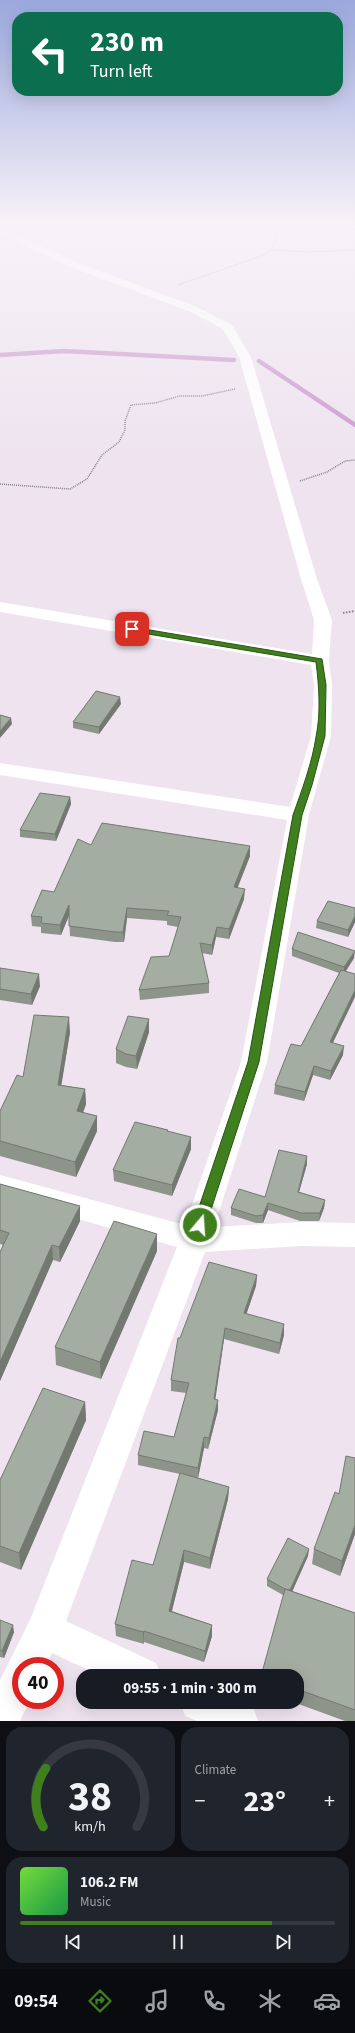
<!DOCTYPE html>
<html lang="en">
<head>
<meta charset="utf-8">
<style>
  :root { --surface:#171b24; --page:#20242c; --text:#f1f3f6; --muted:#9ea1a6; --line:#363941; --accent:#3f7f1e }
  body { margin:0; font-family:"Source Sans 3",sans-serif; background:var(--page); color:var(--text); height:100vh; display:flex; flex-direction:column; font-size:15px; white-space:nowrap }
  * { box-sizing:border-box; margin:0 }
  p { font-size:13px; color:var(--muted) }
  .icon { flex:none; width:22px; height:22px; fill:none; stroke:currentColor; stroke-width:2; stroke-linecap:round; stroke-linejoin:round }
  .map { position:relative; height:1721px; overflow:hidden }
  .side { display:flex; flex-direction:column; gap:6px; padding:6px; background:#0d0f14; flex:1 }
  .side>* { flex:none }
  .guide { position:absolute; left:12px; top:12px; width:331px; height:84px; border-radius:16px; box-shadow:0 4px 16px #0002; background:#0b6e4f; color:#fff; overflow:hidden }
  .speed { position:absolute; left:12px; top:1657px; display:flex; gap:8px; font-size:20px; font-weight:700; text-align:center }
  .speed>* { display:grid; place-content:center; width:52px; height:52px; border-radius:50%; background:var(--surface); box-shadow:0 4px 16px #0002; line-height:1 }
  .speed .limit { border:6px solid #d22; background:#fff; color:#111 }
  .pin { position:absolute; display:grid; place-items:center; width:34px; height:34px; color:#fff; margin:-17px; border-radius:8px; box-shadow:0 2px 6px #0006 }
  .me { position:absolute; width:44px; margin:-22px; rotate:18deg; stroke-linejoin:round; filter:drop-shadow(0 0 3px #0008) }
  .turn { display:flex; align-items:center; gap:14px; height:84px; padding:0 12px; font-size:18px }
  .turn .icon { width:52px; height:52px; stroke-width:2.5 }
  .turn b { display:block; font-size:28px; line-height:34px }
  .big { font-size:30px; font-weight:700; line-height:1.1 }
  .side .card { flex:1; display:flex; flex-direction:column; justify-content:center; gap:6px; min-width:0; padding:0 14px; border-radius:16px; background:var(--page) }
  .side .dial { align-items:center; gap:0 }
  .dial svg { height:104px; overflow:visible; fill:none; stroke:var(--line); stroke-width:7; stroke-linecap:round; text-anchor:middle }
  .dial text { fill:var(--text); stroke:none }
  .song { display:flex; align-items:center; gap:12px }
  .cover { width:48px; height:48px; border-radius:6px; background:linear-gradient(135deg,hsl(100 70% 55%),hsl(140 70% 35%)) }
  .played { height:4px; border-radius:2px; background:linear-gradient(90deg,var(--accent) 80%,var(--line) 80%) }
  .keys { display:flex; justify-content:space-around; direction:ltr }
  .heat { display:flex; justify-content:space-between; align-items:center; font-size:22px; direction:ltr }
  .side .tiles { flex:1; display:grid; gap:6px; grid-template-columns:1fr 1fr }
  .card:last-child { grid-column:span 2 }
  .trip { position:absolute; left:76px; top:1669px; width:228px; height:40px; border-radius:16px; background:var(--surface); box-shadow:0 4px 16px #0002; font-weight:700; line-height:40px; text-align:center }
  .dock { display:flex; height:64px; justify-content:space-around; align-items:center; background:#090b0e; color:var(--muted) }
  .dock .icon { width:28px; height:28px }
  .dock .selected { color:var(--accent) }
  .dock b { font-size:18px; color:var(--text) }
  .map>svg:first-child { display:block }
</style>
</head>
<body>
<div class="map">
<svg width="355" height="1721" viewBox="0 0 355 1721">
  <rect width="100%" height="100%" fill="#eee3ef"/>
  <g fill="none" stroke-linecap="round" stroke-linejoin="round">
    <g stroke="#c997cd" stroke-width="4.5">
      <path d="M0,355L64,351L234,360"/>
      <path d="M259,361L355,425"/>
    </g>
    <g stroke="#888189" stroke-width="1" stroke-dasharray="1 1" stroke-linecap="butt">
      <path d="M335,222L355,229"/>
      <path d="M270,250L308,252L355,250"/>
      <path d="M178,285L264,255L274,246L279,228L291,222"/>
    </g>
    <g stroke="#888189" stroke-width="1.5" stroke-dasharray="1 1" stroke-linecap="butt">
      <path d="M300,481L327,472L345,461L355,460"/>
      <path d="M0,484L70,489L87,479L102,455L119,442L125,430V421L131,405L155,403L180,396H202L235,389"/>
    </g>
    <path stroke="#888189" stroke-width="2" stroke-dasharray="1.5 1.5" stroke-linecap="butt" d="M343,613L355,611"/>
    <g fill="#fff" fill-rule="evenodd">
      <path d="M0,226L73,261L197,307L232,325L251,357L317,579L332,620L329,661L332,685L331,736L309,815L267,1062L214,1227L301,1222L355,1223V1247L301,1246L205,1252L66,1621L156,1663L162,1676H101L52,1653L47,1666H21V1700H30L20,1721H0V1680L30,1620L177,1247L0,1197V1175L185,1225L241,1062L287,820L0,775V763L290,807L311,736L314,685L311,665L0,612V602L312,654L314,620L301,579L239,357L223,329L189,311L65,265L0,233Z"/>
      <path d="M180,1702H242L253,1707L258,1721H197L185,1716Z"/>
    </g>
  </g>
  <g fill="#8d958a">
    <path d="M121,704L99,734L73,728V722Z"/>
    <path d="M70,797L71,804L56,841L20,837V830Z"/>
    <path d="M91,845L250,856L237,888L244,899L229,939L216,937L212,955L202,953L209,983V993L140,1000L139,990L169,956L178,927L167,925V921L127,918L124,942H115L70,936L69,916L61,935L41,933V927L32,926L31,916L54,892Z"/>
    <path d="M355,908V922L348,937L316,928L317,921Z"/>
    <path d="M292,949L354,958L346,971L333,1043L343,1055L330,1080L313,1075L304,1101L274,1094L275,1085L301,1046L339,973L292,956Z"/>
    <path d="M0,968L40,986L32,1005L0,1000Z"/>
    <path d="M149,1019V1032L137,1069L126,1067L116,1063V1049Z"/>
    <path d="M70,1032L61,1085L85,1089L86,1104L83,1113L97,1116V1131L76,1177L0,1156V1111L23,1077Z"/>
    <path d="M168,1131L191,1149L172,1196L114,1181L113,1170Z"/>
    <path d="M307,1156V1164L299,1192L325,1200L324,1208L319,1221H300L268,1210L263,1223H256L231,1215V1208L265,1197Z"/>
    <path d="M0,1184L80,1206V1221L60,1262L53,1260L0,1381V1252L3,1245L0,1244Z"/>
    <path d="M157,1251L101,1379L56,1365L55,1347Z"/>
    <path d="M257,1275L256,1286L246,1314L284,1335L279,1354L224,1339L215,1399L218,1410L208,1449L204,1448L198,1478L229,1487L228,1499L210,1569L184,1562L172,1611L212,1625V1636L204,1662L144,1642V1644L116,1636L115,1624L153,1565L180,1474L138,1465V1455L174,1437L186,1393L171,1391V1380L180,1338Z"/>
    <path d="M85,1402L86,1420L21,1570L0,1562V1480Z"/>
    <path d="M355,1458V1534L340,1576L312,1564L314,1549Z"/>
    <path d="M308,1556L292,1591L355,1613V1721H345L293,1702H297V1676L283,1595L267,1586V1579Z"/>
    <path d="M0,1620L14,1632L4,1658L0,1657Z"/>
  </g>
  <g fill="#737971">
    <path d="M120,697L121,704L99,734V727Z"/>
    <path d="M11,718L12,724L0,738V731Z"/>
    <path d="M70,797L71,804L56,841L55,834Z"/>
    <path d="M250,846V856L234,897V887Z"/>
    <path d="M245,889L244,899L229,939V929Z"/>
    <path d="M69,905V915L61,935L60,925Z"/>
    <path d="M127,908V918L124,942L123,932Z"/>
    <path d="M355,916V922L348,937V930Z"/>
    <path d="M217,927L216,937L212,955V945Z"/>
    <path d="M355,951L354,958L344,974V967Z"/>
    <path d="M39,974L40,986L32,1005L31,994Z"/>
    <path d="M355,990V997L329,1051L330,1042Z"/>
    <path d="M69,1017L70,1032L59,1100L58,1085Z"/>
    <path d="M149,1019V1032L137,1069L136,1056Z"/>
    <path d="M344,1046L343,1055L330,1080L331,1071Z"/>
    <path d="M314,1066L313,1075L304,1101L305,1092Z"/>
    <path d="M85,1089L86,1104L78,1126L77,1111Z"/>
    <path d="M97,1116V1131L76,1177L75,1162Z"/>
    <path d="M191,1137V1149L172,1196V1185Z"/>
    <path d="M307,1156V1164L297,1199L298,1192Z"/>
    <path d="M325,1200L324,1208L319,1221L320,1213Z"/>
    <path d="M268,1203V1210L263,1223V1215Z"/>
    <path d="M80,1206V1221L60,1262L59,1247Z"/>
    <path d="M157,1234V1251L101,1379L100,1362Z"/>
    <path d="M52,1245L53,1260L0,1381V1362Z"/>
    <path d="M257,1275L256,1286L243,1324L244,1313Z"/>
    <path d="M284,1324V1335L279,1354L280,1343Z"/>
    <path d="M225,1328L224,1339L214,1409V1399Z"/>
    <path d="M218,1400V1410L208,1449L209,1438Z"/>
    <path d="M85,1402L86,1420L21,1570L19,1553Z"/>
    <path d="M204,1437V1448L198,1478V1468Z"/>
    <path d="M229,1487L228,1499L210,1569V1558Z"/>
    <path d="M355,1525V1534L340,1576L342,1561Z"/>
    <path d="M309,1549L308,1556L289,1599V1592Z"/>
    <path d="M184,1550V1562L169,1622V1611Z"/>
    <path d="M13,1625L14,1632L4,1658L2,1651Z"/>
    <path d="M212,1625V1636L204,1662L205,1651Z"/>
    <path d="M144,1631V1644L143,1632Z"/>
  </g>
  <g fill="#a4ada1" stroke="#737971">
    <path d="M96,691L120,697L99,727L73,722Z"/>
    <path d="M0,715L11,718L0,731Z"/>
    <path d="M40,793L70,797L55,834L20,830Z"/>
    <path d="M102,823L250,846L234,887L245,889L229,929L217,927L212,945L200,943L209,983L139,990L151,957L169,956L181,917L167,915L169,911L127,908L123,932H115L69,926V905L60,925L41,923L42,917L31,916L42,890L54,892L78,839L91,845Z"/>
    <path d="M328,901L355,908V916L348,930L317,921Z"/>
    <path d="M298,932L355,951L344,967L292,949Z"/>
    <path d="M0,968L39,974L31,994L0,989Z"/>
    <path d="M341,970L355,974V990L330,1042L344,1046L331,1071L314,1066L305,1092L275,1085L291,1044L301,1046Z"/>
    <path d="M34,1015L69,1017L58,1085L85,1089L77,1111L97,1116L75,1162L0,1141V1111L17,1075L23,1077Z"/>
    <path d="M128,1016L149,1019L136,1056L126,1054L116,1049Z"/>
    <path d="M135,1122L168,1130L167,1131L191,1137L172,1185L113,1170Z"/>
    <path d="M279,1150L307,1156L298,1192L325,1200L320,1213H301L268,1203L263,1215L256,1216L231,1208L239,1189L265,1197Z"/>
    <path d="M0,1184L80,1206L59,1247L52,1245L0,1362V1252L9,1233L0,1230Z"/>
    <path d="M114,1221L157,1234L100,1362L55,1347Z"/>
    <path d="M209,1262L257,1275L244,1313L284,1324L280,1343L225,1328L214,1399L218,1400L209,1438L204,1437L198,1468L138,1455L144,1431L174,1437L189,1383L171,1380L178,1338H180Z"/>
    <path d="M43,1388L85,1402L19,1553L0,1546V1480Z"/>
    <path d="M346,1456L355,1458V1525L342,1561L314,1549L335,1492L339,1494Z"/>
    <path d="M180,1473L229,1487L210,1558L184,1550L169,1611L212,1625L205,1651L144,1631L143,1632L115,1624L132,1560L153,1565Z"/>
    <path d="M288,1538L309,1549L290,1590L285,1589L267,1579Z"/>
    <path d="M285,1589L355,1613V1710L297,1689V1676H261Z"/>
    <path d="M0,1620L13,1625L2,1651L0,1650Z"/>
  </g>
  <linearGradient id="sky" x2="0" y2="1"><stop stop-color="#9ba8dd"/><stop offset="0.48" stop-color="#f7f2f8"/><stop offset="1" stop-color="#f7f2f8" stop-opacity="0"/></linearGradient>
  <rect width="355" height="463" fill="url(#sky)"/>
  <path fill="#3f7f1e" stroke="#295314" d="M132,627L322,659L326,685L325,736L312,785L302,815L259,1062L206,1225L204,1229L200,1230L195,1229L193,1225L248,1062L293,815C302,790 312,763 316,737C321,713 319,686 316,662L130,631V628Z"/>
</svg>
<div class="speed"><div class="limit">40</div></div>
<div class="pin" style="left:132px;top:629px;background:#d93025"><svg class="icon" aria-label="arrive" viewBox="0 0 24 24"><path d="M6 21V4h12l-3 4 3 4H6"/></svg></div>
<svg class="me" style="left:200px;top:1225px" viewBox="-20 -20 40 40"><circle r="17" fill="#3f7f1e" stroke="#fff" stroke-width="3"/><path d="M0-11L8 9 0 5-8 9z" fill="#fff"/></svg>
<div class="trip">09:55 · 1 min · 300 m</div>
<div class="guide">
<div class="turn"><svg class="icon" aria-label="left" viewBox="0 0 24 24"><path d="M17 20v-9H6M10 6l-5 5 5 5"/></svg><div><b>230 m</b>Turn left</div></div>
</div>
</div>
<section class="side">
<div class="tiles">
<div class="card dial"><svg viewBox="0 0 100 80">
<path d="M14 69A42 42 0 1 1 86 69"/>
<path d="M14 69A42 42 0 0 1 16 24" stroke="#3f7f1e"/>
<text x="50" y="56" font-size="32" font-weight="700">38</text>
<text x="50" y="72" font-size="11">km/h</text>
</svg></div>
<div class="card"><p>Climate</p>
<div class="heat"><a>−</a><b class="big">23°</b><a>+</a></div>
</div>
<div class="card">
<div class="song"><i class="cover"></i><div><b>106.2 FM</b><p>Music</p></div></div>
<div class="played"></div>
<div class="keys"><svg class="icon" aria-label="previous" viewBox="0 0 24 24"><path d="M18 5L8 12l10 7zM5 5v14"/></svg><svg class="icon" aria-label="pause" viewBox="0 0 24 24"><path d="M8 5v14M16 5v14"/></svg><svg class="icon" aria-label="next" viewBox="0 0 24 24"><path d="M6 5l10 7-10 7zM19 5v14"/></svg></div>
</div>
</div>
</section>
<nav class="dock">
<b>09:54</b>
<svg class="icon selected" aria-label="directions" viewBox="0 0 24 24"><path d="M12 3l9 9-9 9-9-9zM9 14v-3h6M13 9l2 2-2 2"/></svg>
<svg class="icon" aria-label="music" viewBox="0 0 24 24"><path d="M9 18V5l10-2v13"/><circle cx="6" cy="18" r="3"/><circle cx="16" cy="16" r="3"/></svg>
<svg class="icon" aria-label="phone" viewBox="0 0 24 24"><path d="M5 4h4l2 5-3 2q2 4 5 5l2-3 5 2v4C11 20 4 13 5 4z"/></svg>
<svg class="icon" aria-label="climate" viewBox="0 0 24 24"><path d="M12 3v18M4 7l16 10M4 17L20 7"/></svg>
<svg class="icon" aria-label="car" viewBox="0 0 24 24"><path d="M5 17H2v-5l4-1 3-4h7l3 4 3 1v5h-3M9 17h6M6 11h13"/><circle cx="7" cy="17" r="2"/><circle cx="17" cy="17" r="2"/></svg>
</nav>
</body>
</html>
